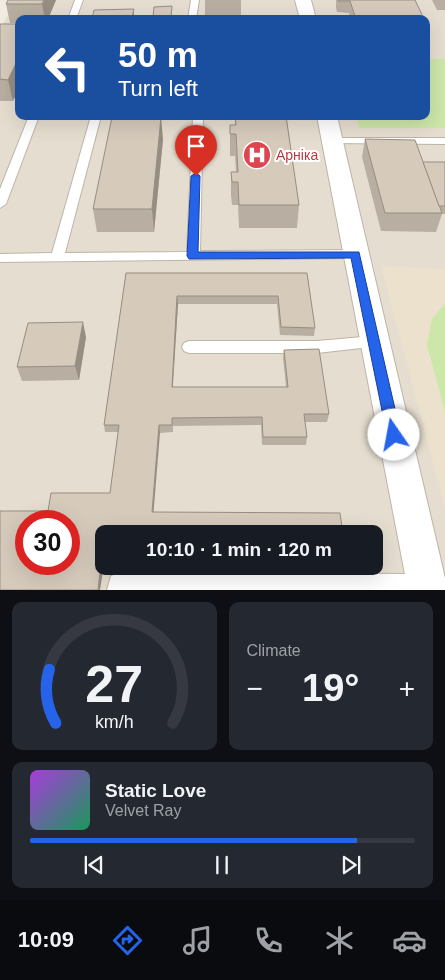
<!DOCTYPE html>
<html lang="en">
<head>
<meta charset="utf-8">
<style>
  :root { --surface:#171b24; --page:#242831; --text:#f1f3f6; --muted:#9ea1a6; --line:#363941; --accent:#2563eb }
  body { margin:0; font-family:Arial,sans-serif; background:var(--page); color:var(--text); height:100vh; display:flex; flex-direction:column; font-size:19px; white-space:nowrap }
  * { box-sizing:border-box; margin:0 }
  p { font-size:16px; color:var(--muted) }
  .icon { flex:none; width:28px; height:28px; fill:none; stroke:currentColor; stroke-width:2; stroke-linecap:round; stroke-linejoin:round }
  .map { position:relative; height:590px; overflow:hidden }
  .panel { display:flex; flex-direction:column; gap:12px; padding:12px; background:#0d0f14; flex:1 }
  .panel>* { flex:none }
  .hud { position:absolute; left:15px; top:15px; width:415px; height:105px; border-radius:10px; box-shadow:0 5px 20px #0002; background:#1a4fa0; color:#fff; overflow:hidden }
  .speed { position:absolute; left:15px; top:510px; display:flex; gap:10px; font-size:25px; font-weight:700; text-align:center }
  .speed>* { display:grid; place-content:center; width:65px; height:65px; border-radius:50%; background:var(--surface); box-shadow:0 5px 20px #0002; line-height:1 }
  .speed .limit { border:8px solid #d22; background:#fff; color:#111 }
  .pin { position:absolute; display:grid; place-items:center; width:42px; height:42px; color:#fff; margin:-51px -21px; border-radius:50% 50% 50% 0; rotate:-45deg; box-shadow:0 0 5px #0007 }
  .pin .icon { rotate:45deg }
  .me { position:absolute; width:55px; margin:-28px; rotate:348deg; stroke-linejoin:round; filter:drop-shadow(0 0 4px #0008) }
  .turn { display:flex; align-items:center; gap:18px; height:105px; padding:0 20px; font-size:22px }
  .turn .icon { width:65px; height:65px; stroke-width:2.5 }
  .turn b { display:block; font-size:35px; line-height:42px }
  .big { font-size:38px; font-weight:700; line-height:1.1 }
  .panel .card { flex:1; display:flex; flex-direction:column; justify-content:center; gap:8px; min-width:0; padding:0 18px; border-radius:10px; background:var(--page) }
  .panel .dial { align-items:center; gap:0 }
  .dial svg { height:130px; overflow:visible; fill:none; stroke:var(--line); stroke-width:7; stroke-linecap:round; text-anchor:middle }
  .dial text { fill:var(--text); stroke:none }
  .song { display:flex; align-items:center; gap:15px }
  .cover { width:60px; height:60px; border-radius:8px; background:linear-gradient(135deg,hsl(280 70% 55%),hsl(150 70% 35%)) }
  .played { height:5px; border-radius:2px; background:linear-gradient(90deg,var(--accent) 85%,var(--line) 85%) }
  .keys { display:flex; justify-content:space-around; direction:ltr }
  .heat { display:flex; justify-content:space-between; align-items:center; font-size:28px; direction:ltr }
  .panel .tiles { flex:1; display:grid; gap:12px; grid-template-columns:1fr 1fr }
  .card:last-child { grid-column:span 2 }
  .trip { position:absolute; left:95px; top:525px; width:288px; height:50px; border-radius:10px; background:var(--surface); box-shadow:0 5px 20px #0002; font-weight:700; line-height:50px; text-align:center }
  .tab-bar { display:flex; height:80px; justify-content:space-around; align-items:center; background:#090b0e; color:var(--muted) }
  .tab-bar .icon { width:35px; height:35px }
  .tab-bar .selected { color:var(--accent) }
  .tab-bar b { font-size:22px; color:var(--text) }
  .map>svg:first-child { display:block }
</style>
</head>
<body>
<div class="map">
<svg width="445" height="590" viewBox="0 0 445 590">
  <rect width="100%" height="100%" fill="#f1ece2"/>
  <path fill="#e5ded0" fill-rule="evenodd" d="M16,0H445V590H0V29ZM19,19H426V116H19ZM26,521H69V564H26ZM104,534H374V566H104Z"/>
  <path fill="#ebe1cc" d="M381,266L445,269V508Z"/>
  <g fill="#cde6aa">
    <path d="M426,59H445V128H359L356,116H426Z"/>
    <path d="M445,304V411L427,345L432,319Z"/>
  </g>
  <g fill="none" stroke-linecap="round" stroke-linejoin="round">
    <defs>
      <g id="service">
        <path d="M75,0H83L76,19H68Z"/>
        <path d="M191,0H199L196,19H188Z"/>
        <path d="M29,116H39L6,204L0,208V189Z"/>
        <path d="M91,116H101L65,253L187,252L193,116H203L200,251L355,250L361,254L355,258L0,262V254L52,253Z"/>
        <path d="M332,138H445V144L328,143L327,141Z"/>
        <path d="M374,336L379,338L381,342L379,346L317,353H189L184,351L182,347L184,343L189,341H317Z"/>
        <path d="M118,573L426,574L433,577L436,584L433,590H107L111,576Z"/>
      </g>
      <g id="minor">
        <path d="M295,0H311L316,19H300Z"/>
        <path d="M317,116H337L445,578V590H408Z"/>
      </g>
    </defs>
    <use href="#service" stroke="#bdb4a5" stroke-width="2"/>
    <use href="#minor" stroke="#bdb4a5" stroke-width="2"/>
    <use href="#service" fill="#fff" fill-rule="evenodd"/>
    <use href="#minor" fill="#fff" fill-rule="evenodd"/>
  </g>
  <g fill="#b8aea1">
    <path d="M8,0H56L48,19H19V23H10L6,4Z"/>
    <path d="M205,0H241V16L205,15Z"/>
    <path d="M336,0H415L424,19H350L349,13L337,12L336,8Z"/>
    <path d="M432,0H445V10H437Z"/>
    <path d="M154,7L172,13V19H153Z"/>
    <path d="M134,16V19H92V18Z"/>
    <path d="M0,24L13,101H0Z"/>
    <path d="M235,116H286L299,205L297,228H239L238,205H232L231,195V172H236L235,156H230V125H235Z"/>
    <path d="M163,139L154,232H97L93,209Z"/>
    <path d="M365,139L423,162H445V214H442L436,232L381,231L362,157Z"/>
    <path d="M126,273H307L315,328L314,336L280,335L277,304H178L173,387H286L283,358L284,350L329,414L327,422H305L307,437L306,445H262L261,425L173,426V432L160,433L104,534V565L48,511L110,493L118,432H105L104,425Z"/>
    <path d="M86,337L79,380L22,381L17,367Z"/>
  </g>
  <g fill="#968d83">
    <path d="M44,0H56L48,19H45L42,4Z"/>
    <path d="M134,9V19H132Z"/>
    <path d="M19,57V89L13,101L8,80Z"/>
    <path d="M161,117L163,139L154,232L152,209Z"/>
    <path d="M177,296L178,304L172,395V387Z"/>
    <path d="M83,322L86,337L79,380L75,366Z"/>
    <path d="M159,425L160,433L153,519L152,512Z"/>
    <path d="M102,554L104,559V565L100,590H98Z"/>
  </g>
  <g fill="#d6cabb" stroke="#968d83" fill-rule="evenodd">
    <path d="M8,0H44L42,4H6Z"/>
    <path d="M338,0H415L424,19H356L350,1H338Z"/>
    <path d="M172,6L171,17H153L154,7Z"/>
    <path d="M134,9L132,17L92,18L94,10Z"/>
    <path d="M0,24H19V57L8,80L0,79Z"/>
    <path d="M235,116H286L299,205H239L238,182H232L231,172H238L236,134H230V125H236Z"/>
    <path d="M112,117H161L152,209H93Z"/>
    <path d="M365,139L415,140L442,213H385Z"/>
    <path d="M423,162H445V206H439Z"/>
    <path d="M126,273H307L315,328L281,327L278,296H177L172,387H288L284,350L319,349L329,414H304L307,437H263L262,417L172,418V425H159L152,512L340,513L343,534H104V554H102L98,590H0V511H48L51,493H110L119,425H104ZM26,521H69V564H26Z"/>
    <path d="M83,322L75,366L17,367L28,323Z"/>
  </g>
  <path fill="#2563eb" stroke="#184099" d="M196,173L200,176L198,252H359L401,435L399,439L394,441L389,439L387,435L351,258L189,259L187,256L191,176Z"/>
  <defs>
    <symbol id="hospital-disc" viewBox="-11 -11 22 22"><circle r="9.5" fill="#e0444e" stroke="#fff"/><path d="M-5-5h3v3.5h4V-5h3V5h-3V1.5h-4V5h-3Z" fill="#fff"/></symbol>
  </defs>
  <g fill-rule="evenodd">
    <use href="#hospital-disc" x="241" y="139" width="32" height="32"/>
  </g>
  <g text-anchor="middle" stroke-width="4" stroke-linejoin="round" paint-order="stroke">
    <g font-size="14" fill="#be3a42" stroke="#fff" text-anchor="start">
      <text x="276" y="160">Арніка</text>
    </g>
  </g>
</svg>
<div class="speed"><div class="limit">30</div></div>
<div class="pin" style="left:196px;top:176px;background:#d93025"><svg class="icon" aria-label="arrive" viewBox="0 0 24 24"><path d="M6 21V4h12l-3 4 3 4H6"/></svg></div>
<svg class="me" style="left:394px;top:435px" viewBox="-20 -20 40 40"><circle r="19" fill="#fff"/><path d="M0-13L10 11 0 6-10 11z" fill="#2563eb"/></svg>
<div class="trip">10:10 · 1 min · 120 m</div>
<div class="hud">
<div class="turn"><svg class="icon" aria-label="left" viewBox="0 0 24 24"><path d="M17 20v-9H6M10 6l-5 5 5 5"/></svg><div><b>50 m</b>Turn left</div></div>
</div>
</div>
<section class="panel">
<div class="tiles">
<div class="card dial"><svg viewBox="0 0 100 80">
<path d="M14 69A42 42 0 1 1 86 69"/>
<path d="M14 69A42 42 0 0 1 10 36" stroke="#2563eb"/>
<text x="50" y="56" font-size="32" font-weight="700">27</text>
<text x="50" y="72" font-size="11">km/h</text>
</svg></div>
<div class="card"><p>Climate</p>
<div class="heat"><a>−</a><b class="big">19°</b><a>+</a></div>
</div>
<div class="card">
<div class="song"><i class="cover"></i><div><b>Static Love</b><p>Velvet Ray</p></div></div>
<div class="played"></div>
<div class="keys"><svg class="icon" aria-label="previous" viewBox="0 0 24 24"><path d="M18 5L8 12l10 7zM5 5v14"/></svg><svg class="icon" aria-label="pause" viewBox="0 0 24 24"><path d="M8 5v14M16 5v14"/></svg><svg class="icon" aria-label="next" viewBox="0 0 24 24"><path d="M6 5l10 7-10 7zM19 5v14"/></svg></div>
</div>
</div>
</section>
<nav class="tab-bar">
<b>10:09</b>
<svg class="icon selected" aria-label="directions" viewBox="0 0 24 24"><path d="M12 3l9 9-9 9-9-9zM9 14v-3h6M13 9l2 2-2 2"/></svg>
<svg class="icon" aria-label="music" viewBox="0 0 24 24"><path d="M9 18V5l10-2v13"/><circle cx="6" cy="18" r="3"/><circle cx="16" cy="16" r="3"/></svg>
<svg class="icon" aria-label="phone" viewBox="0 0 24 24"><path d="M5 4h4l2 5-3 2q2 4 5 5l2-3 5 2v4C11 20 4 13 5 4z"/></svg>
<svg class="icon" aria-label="climate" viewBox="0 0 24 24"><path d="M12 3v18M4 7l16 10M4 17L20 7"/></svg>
<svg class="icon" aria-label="car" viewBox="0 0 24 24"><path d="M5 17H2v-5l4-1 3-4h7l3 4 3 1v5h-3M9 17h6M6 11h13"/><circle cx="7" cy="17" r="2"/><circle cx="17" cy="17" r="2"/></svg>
</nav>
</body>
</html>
